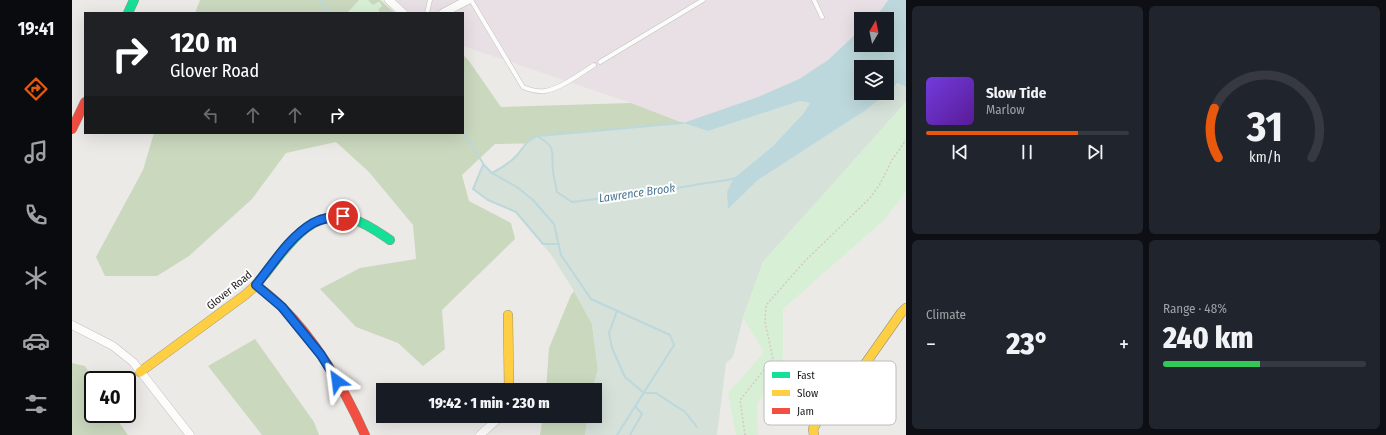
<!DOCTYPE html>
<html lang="en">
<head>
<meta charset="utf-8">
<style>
  :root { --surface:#171b24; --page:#20242c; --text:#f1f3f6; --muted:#9ea1a6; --line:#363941; --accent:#ea580c }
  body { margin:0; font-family:"Fira Sans Condensed",sans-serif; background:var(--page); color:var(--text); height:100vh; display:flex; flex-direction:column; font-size:15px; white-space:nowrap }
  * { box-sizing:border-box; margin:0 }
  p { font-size:13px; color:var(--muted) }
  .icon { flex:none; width:22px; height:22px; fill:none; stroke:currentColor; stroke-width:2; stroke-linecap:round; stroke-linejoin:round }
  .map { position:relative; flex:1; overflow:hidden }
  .details { display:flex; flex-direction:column; gap:6px; padding:6px; background:#0d0f14; width:480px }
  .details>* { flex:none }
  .banner { position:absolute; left:12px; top:12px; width:380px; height:122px; border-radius:0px; box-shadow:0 4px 16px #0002; background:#202124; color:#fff; overflow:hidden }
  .needle { width:26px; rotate:9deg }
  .buttons { position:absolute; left:782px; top:12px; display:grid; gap:8px }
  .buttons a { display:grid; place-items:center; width:40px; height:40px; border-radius:0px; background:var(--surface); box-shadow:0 4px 16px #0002; font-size:20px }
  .speed { position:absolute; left:12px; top:371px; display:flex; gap:8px; font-size:20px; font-weight:700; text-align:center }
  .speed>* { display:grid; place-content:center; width:52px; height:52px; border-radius:50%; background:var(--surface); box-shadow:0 4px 16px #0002; line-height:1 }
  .speed .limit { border:2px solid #111; border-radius:6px; background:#fff; color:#111 }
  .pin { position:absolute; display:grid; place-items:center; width:34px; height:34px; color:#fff; margin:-17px; border:2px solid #fff; border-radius:50%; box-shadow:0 1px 4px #0007 }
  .me { position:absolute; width:44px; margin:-22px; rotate:329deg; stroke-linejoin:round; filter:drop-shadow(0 0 3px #0008) }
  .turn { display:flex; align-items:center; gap:14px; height:84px; padding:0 20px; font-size:18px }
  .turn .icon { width:52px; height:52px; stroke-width:2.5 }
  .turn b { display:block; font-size:28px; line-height:34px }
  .lanes { display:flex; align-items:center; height:38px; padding:0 20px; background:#0003; justify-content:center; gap:20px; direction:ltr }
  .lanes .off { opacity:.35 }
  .big { font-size:30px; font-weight:800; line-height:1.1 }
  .details .widget { flex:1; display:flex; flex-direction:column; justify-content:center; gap:6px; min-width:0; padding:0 14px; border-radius:6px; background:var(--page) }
  .details .dial { align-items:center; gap:0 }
  .dial svg { height:104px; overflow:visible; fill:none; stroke:var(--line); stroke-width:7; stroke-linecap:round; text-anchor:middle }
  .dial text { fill:var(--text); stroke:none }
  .song { display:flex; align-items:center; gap:12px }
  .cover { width:48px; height:48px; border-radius:6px; background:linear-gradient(135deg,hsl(260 70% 55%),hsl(270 70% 35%)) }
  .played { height:4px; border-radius:2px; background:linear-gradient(90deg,var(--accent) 75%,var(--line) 75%) }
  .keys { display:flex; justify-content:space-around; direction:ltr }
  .heat { display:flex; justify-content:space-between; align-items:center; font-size:22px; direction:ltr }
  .charge { height:6px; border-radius:3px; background:linear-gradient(90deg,#34c759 48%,var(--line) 0) }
  .details .tiles { flex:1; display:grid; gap:6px; grid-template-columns:repeat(2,1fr) }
  .trip { position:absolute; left:304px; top:383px; width:226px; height:40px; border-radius:0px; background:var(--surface); box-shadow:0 4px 16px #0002; font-weight:800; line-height:40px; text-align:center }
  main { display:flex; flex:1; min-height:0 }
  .menu { display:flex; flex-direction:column; width:72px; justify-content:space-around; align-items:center; background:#090b0e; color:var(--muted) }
  .menu .icon { width:28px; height:28px }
  .menu .selected { color:var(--accent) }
  .menu b { font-size:18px; color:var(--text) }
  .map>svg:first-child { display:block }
</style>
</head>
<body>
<main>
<nav class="menu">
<b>19:41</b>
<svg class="icon selected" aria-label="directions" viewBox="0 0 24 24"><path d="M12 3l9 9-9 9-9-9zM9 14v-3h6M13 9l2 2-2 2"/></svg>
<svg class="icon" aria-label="music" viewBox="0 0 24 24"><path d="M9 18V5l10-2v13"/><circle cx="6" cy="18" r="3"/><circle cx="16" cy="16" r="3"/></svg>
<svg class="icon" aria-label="phone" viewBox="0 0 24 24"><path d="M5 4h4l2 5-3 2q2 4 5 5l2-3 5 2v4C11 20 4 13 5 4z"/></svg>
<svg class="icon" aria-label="climate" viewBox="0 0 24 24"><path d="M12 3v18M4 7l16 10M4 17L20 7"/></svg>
<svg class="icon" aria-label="car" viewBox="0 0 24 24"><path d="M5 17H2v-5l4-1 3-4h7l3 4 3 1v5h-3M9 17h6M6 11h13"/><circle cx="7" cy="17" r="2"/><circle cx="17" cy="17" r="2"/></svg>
<svg class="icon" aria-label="filters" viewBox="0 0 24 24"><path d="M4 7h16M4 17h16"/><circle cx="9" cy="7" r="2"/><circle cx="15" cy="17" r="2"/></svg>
</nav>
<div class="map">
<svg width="834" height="435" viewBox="0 0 834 435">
  <rect width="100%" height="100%" fill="#eceae7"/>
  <path fill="#e9e0e6" d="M314,0H816L810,9L800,19H789V29L756,60L727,79L686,97L611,123L559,103L391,46V13H329Z"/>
  <g fill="#cad8be">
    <path d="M128,0H308L323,13H123Z"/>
    <path d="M391,55L397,61L429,107L559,103L611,123L476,143L423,144L390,175L397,201L439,223L443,239L370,310L373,349L351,366L326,343L284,327L248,289L288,268L344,259L341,225L297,172L264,142L214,153L180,199L117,256L85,276H33L24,257L71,170L82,133H391Z"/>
    <path d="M502,291L520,324L526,370L520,390H474L477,348L499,295Z"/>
    <path d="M183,339L242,422L247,435H190L136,366Z"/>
    <path d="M0,363L13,366L21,380V414H41L56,435H0Z"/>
    <path d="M471,416H516L513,435H468Z"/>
  </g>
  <path fill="#d5e1d9" d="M827,83L834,87V102L691,262L671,318L661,357L654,363L645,435H513L516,416H523V390H520L526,370L520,324L502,291L480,256L444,212L416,200L401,189L412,165L420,173C430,168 439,162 446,154C454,144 453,142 465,136L611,123L636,131L728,101L738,103C720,134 688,156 661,179L657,208L686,180L794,110Z"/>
  <g fill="#d7f0d5">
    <path d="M287,0H296L301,5L306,2H308L310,6L306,10L309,13H275Z"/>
    <path d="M834,102V192L812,220L711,309V357L699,383L685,404L686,435H664L656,393L692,352L671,318L691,262Z"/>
  </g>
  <path fill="#bdd8dc" d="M816,0H834V87L826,83L815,93V67H789V93H815L794,110L686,180L656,209L655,192L661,179L701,146L731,114L738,103L728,101L636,131L611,123L686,97L727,79L756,60L789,29V45H815V19H800L810,9Z"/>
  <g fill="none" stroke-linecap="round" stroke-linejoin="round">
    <g stroke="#bdd8dc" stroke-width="2">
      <path d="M247,0L258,13"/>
      <path d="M391,131L412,165L420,173C430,168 439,162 446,154C454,144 453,142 465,136C485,148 479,149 481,170C481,177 484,185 485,192L500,202C541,197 582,192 623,185C636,182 650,182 663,178"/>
      <path d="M466,136L611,123"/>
      <path d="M411,165L401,189L416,200L444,212L471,244H487"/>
      <path d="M420,173L445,187L461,200L482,224L489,255L519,299L598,335L602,345L545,435"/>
      <path d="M545,311L537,333L540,348L553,377L572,393H584L613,412L625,427"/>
      <path d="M558,435L570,414L563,406"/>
    </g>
    <defs>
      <g id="lane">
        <path d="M399,0L451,87C458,90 465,92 473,91C486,90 510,73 522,65"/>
        <path d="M742,0L750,17"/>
        <path d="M355,13L358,0"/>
        <path d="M528,62L631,0"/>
      </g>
      <g id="street">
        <path d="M317,0L331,13"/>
        <path d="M371,13L396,0"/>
        <path d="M0,325L41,346L61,362L118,435"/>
        <path d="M408,435L429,416"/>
      </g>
      <g id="fast">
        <path d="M56,13L62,0"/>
        <path d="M194,273C215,246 240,207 280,219C294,223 306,232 318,240"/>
      </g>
      <g id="slow">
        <path d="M436,315L437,390"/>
        <path d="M68,372L173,295L181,288L194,273"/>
        <path d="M742,435L741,429L745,422L779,384L829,313L834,308"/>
      </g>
      <g id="jam">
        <path d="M0,129L13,102"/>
        <path d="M184,285C193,292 202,299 210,307C246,343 272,388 293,435"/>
      </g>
    </defs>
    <use href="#lane" stroke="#c2c1bf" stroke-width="5"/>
    <use href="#street" stroke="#c2c1bf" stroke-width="9"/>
    <use href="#fast" stroke="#949381" stroke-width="10"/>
    <use href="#slow" stroke="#949381" stroke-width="10"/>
    <use href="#jam" stroke="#949381" stroke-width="10"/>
    <path stroke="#d5c8c7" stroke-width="1.5" stroke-dasharray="2 2" stroke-linecap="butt" d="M673,435L668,400L701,359L693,322L694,305L733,261L798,198L808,184L820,160L834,140"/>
    <use href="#lane" stroke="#fcfcfb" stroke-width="4"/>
    <use href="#street" stroke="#fcfcfb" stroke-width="8"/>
    <use href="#fast" stroke="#16e098" stroke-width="9"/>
    <use href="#slow" stroke="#ffcf43" stroke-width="9"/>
    <use href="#jam" stroke="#f24e42" stroke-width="9"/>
  </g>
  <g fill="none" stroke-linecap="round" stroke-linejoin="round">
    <defs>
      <path id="route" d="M265,381L249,355L210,307L184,285C201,264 217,237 241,223C250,218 260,217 271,216"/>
    </defs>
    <use href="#route" stroke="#114b97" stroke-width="10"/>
    <use href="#route" stroke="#1a73e8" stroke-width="7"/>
  </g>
  <g text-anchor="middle" stroke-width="4" stroke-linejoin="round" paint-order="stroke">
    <g font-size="11" fill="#1e1e1e" stroke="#fff">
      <text transform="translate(157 290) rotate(-39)" y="4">Glover Road</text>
    </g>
    <g font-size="12" font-style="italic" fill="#4c7895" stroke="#fff">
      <text transform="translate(565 193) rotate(-8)" y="4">Lawrence Brook</text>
    </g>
  </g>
  <rect x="692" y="361" width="132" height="64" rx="6" fill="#fff" stroke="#bcbcbc" stroke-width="1"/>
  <rect x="700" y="372" width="18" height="6" fill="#16e098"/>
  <rect x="700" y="390" width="18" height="6" fill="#ffcf43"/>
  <rect x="700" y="408" width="18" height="6" fill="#f24e42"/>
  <g font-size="11" fill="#1e1e1e">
    <text x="725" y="379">Fast</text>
    <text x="725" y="397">Slow</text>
    <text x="725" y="415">Jam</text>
  </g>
</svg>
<div class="buttons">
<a><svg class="needle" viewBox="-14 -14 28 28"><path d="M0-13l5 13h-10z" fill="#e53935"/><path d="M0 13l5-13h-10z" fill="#9ea1a6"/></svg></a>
<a><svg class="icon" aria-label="layers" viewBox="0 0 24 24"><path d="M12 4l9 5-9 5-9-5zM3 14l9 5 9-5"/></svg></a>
</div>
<div class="speed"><div class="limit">40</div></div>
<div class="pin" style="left:271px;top:216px;background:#d93025"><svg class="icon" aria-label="arrive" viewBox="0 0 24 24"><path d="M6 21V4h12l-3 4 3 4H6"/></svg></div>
<svg class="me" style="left:265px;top:381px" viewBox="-20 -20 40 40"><path d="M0-17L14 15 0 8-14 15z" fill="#1a73e8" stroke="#fff" stroke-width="4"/></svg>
<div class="trip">19:42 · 1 min · 230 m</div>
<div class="banner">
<div class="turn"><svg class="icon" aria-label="right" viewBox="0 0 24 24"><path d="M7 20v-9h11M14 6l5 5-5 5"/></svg><div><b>120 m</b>Glover Road</div></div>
<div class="lanes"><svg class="icon off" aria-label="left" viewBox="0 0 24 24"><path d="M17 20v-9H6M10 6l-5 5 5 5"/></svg><svg class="icon off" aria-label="ahead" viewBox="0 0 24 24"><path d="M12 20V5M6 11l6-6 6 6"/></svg><svg class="icon off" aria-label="ahead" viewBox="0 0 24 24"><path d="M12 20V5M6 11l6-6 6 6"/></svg><svg class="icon" aria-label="right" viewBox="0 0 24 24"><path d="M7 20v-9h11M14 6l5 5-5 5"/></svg></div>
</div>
</div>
<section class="details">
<div class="tiles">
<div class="widget">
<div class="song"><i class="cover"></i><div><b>Slow Tide</b><p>Marlow</p></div></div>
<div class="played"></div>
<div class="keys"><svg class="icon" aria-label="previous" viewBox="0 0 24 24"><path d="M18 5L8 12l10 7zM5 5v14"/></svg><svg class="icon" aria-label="pause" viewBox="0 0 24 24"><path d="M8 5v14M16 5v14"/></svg><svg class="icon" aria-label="next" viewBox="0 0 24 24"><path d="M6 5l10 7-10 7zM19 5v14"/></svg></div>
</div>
<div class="widget dial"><svg viewBox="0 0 100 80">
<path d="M14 69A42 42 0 1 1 86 69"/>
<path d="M14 69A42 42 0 0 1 11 31" stroke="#ea580c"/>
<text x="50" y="56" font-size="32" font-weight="700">31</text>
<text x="50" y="72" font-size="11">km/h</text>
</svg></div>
<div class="widget"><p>Climate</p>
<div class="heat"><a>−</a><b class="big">23°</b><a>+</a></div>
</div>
<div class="widget"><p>Range · 48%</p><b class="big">240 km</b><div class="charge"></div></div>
</div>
</section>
</main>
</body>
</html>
